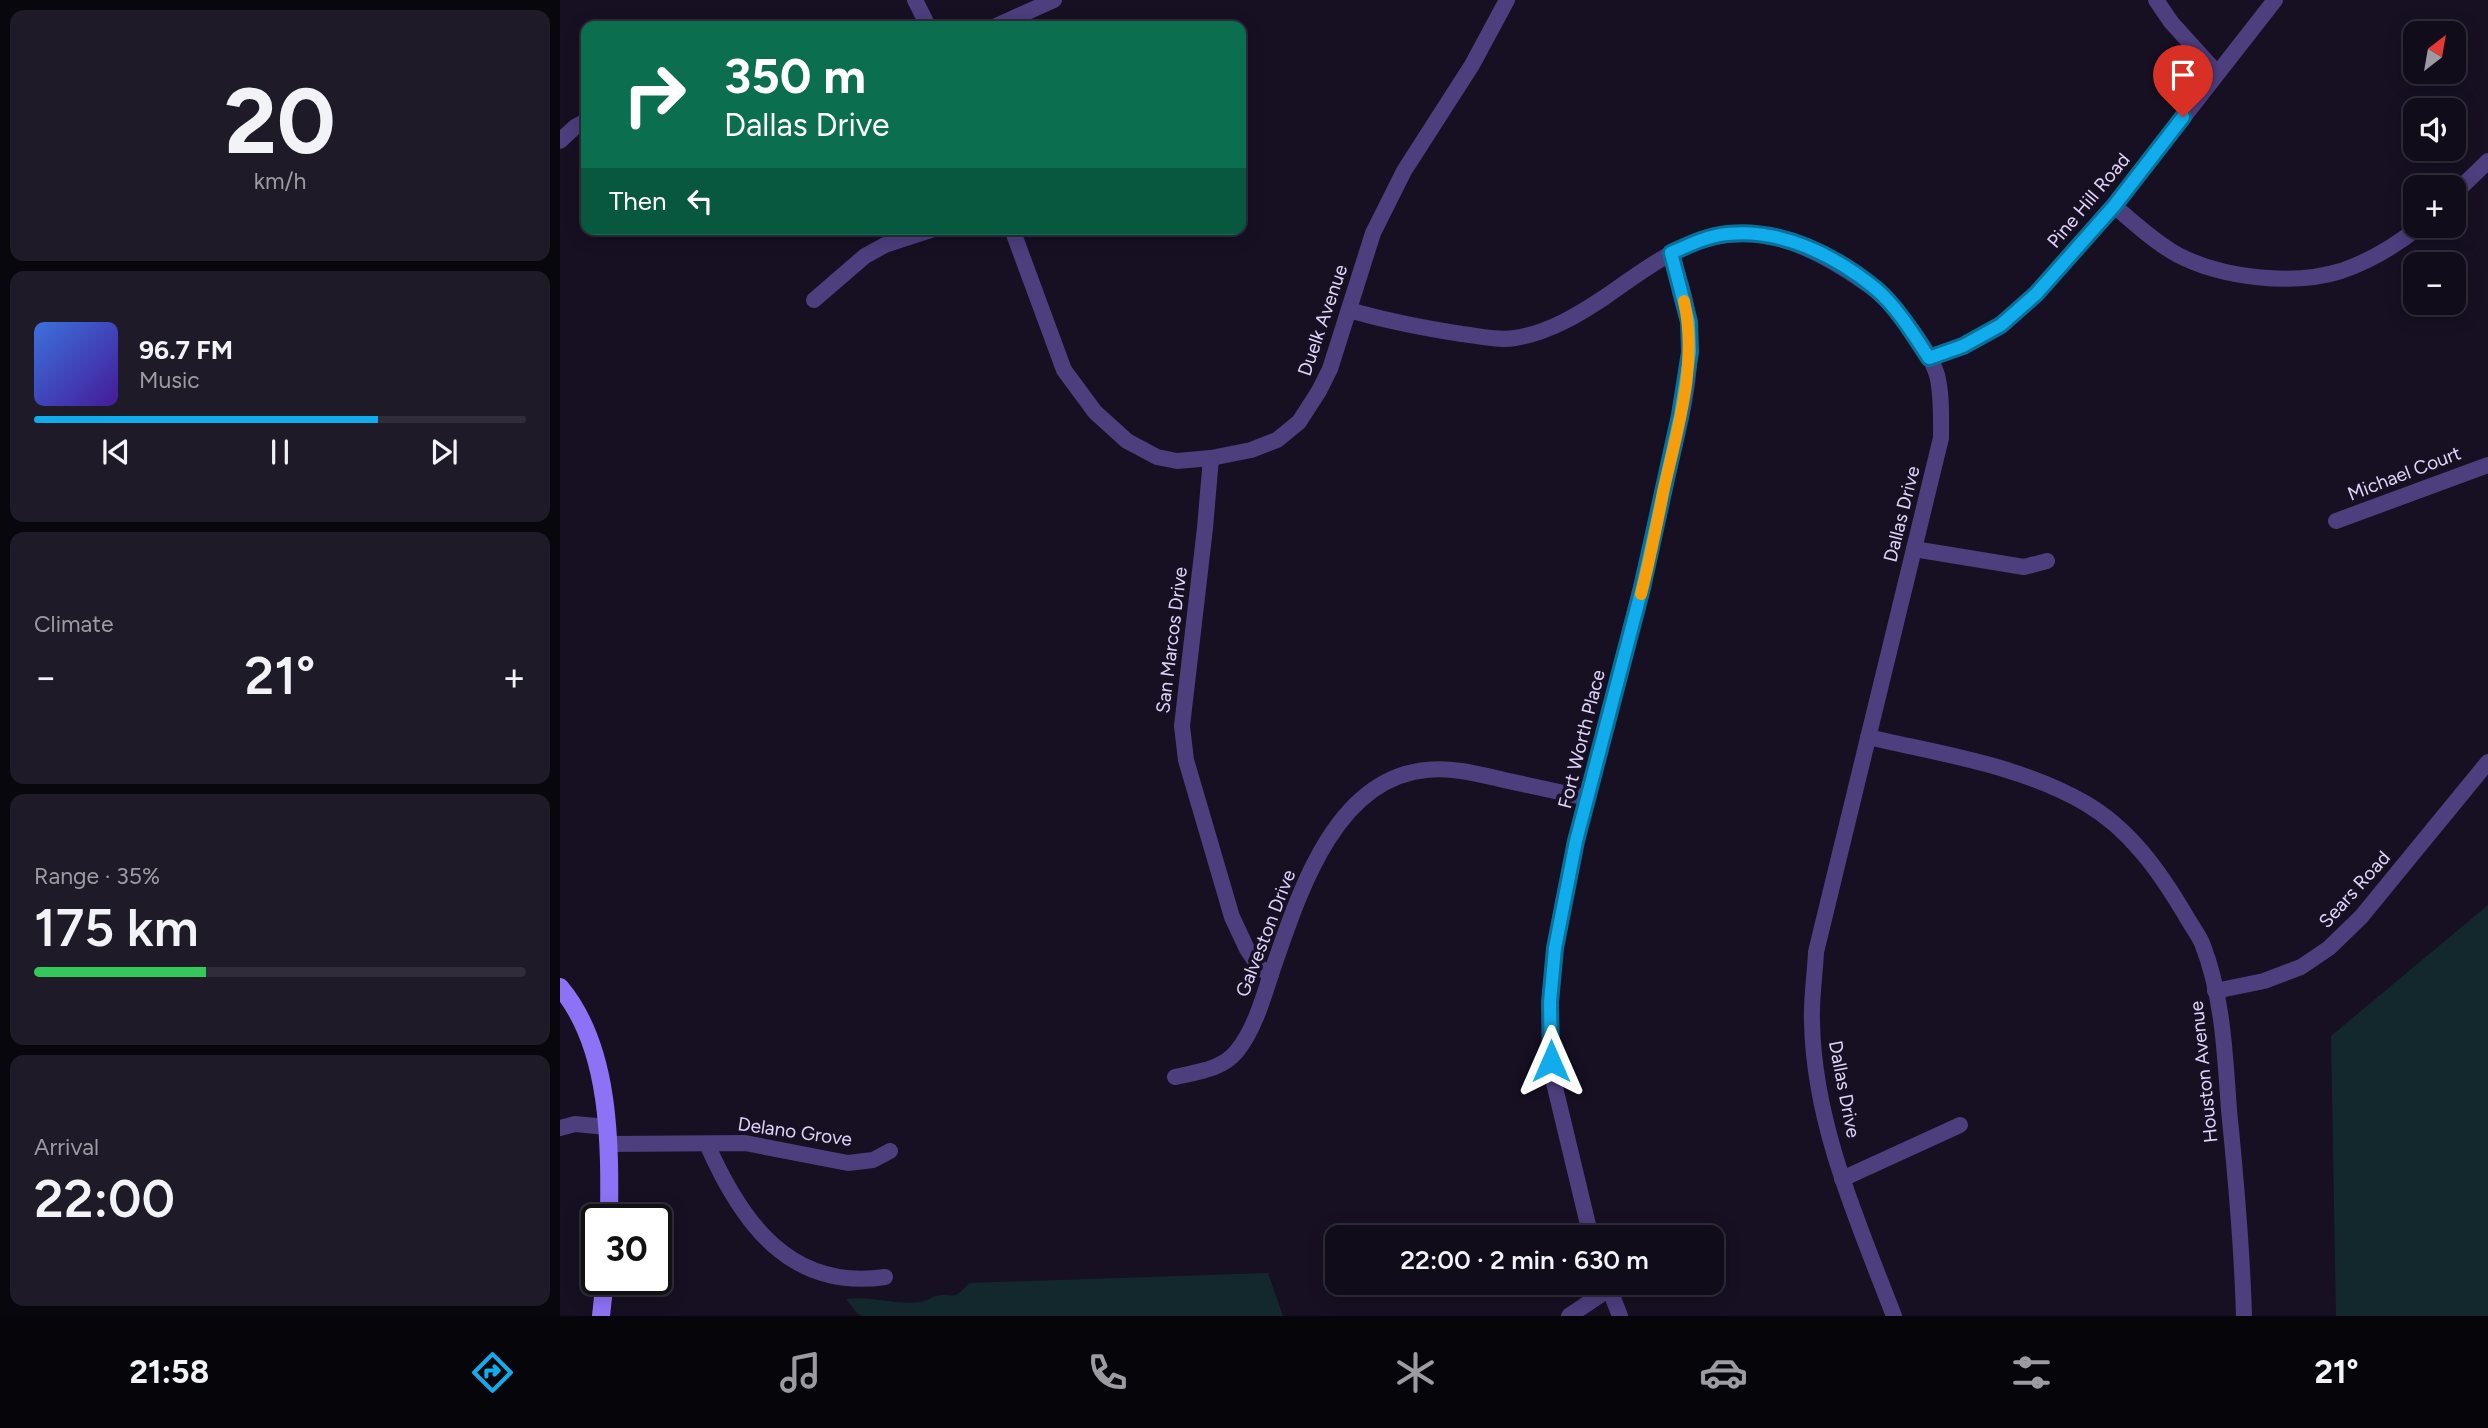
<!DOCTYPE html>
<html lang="en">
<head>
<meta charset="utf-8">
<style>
  :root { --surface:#100c1a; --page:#1e1a27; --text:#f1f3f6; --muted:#9c9ba2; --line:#302c39; --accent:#11aceb }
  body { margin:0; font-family:Figtree,sans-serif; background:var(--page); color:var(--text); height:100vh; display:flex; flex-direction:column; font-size:26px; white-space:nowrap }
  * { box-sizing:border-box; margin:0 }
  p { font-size:23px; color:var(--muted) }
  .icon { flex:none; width:38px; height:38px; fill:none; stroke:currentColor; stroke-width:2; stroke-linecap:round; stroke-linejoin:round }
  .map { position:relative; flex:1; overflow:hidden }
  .sheet { display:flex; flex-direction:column; gap:10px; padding:10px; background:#09070e; width:560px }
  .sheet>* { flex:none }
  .banner { position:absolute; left:21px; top:21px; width:665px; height:214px; border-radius:14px; box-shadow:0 4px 18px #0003,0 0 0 2px var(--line); background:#0b6e4f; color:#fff; overflow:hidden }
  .needle { width:46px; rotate:31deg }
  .tools { position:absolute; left:1843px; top:21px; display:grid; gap:14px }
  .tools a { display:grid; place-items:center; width:63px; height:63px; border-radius:14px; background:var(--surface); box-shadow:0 4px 18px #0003,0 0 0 2px var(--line); font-size:35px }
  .speed { position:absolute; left:21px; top:1204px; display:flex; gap:14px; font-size:35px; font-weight:700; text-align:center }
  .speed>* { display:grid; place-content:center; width:91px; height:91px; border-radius:50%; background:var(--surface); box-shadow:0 4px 18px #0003,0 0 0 2px var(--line); line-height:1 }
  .speed .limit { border:4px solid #111; border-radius:10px; background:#fff; color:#111 }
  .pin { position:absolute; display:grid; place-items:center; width:60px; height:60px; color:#fff; margin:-72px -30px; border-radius:50% 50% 50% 0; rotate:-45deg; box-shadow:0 0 7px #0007 }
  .pin .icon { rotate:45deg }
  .me { position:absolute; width:77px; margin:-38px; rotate:0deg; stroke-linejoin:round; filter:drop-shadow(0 0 5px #0008) }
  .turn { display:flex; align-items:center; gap:24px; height:147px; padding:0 28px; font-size:32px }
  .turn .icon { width:91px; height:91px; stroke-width:2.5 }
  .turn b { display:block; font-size:49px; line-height:60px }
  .then { display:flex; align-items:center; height:66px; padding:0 28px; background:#0003; gap:14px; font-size:26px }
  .big { font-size:52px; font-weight:600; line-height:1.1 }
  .sheet .card { flex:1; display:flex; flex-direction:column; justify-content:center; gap:10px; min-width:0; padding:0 24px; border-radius:14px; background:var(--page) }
  .sheet .dial { align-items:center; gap:0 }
  .dial b { font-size:91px; line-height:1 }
  .song { display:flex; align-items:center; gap:21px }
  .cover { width:84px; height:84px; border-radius:10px; background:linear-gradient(135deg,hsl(220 70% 55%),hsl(260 70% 35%)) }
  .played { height:7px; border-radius:4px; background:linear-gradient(90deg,var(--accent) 70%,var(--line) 70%) }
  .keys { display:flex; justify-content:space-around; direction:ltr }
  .heat { display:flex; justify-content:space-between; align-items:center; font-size:38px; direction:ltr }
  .charge { height:10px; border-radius:5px; background:linear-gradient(90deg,#34c759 35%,var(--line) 0) }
  .trip { position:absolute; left:765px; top:1225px; width:399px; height:70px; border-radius:14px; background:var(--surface); box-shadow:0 4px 18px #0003,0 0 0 2px var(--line); font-weight:600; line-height:70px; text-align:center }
  .menu { display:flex; height:112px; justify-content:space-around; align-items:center; background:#06050a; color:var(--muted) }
  .menu .icon { width:49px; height:49px }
  .menu .on { color:var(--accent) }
  .menu b { font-size:32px; color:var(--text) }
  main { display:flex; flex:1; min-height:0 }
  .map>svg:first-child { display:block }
</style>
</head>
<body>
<main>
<section class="sheet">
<div class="card dial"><b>20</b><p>km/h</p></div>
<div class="card">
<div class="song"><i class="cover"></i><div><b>96.7 FM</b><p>Music</p></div></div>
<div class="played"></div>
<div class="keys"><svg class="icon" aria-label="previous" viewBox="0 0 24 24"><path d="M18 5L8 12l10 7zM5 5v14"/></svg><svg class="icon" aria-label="pause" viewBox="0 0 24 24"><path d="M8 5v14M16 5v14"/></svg><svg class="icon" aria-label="next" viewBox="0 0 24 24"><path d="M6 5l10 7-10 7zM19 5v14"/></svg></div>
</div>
<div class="card"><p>Climate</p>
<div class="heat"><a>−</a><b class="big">21°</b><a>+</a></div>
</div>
<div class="card"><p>Range · 35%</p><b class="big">175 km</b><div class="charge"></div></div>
<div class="card"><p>Arrival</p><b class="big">22:00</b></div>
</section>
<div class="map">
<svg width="1928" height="1316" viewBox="0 0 1928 1316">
  <rect width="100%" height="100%" fill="#161022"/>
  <g fill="#13282c">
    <path d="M1928,905V1316H1776L1771,1036Z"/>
    <path d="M708,1273L723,1316H302L297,1313L286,1299C312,1295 340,1307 365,1301C369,1300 372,1297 375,1296C395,1292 392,1303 409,1283Z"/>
  </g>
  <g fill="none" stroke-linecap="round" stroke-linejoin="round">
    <g stroke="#4d3e7e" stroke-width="16">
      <path d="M355,0L368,26"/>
      <path d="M1596,0L1611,22L1657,73"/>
      <path d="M436,26L494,0"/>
      <path d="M0,141L15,127L26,121"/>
      <path d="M1894,194L1928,161"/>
      <path d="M1554,206C1575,223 1594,242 1618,255C1662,278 1733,286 1781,271C1810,261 1837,245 1860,226"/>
      <path d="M452,229L504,370L535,412L567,441L597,457L617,461L651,458L691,450L717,440L739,422L759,391L770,369L813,233L844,171L912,65L947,0"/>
      <path d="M254,300L305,256L325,245L374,229"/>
      <path d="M789,310C827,321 863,328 902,334C919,336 938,341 955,338C988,333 1018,315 1045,297C1067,282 1089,265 1112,253C1185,214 1245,240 1307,284C1332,301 1368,346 1377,375C1382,395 1381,418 1381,438L1256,952C1255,975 1251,999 1252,1022C1254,1125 1298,1222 1334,1316"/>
      <path d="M1369,358L1403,346L1441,325L1476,294L1554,206L1715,0"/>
      <path d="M651,458L645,528L622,726L626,760L672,917L687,949L699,967L711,975"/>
      <path d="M1776,521L1928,465"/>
      <path d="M1354,549L1464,567L1487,561"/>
      <path d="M1308,737C1381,754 1459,765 1525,803C1570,829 1600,872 1626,916C1631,925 1638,934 1642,943C1663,996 1665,1055 1669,1110C1676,1179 1682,1247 1684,1316"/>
      <path d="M1655,991L1704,981L1741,967L1769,948L1801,917L1928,762"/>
      <path d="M615,1077C636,1072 662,1070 677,1051C694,1030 703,999 711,974C737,900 772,779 866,770C893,767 918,774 944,780C972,786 999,792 1027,798"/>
      <path d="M0,1128L15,1124L47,1127"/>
      <path d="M48,1144L185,1143L288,1163L313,1160L330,1151"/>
      <path d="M147,1144C181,1222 230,1291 325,1277"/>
      <path d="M1282,1179L1400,1125"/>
      <path d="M1031,1237L994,1083C980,975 1009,868 1036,764C1058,677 1082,590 1101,502C1114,445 1134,384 1129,325C1127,301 1118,276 1111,253"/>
      <path d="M1047,1283L1060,1316"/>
      <path d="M1009,1316L1049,1289"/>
    </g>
    <g stroke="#8e72f5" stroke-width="18">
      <path d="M0,987C51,1048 50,1144 49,1220"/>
      <path d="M41,1316L45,1279"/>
    </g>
  </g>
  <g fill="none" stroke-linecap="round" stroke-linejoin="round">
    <defs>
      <path id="route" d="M991,1061L990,1002L995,948L1016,841L1082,588L1120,415L1130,352L1129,322L1111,253C1129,245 1147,236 1167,234C1221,228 1276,256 1316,289C1337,307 1354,335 1369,358L1403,346L1441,325L1476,294L1554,206L1623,117"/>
    </defs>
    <use href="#route" stroke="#0b7099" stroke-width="18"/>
    <use href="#route" stroke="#11aceb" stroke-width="12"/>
    <path stroke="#f59e0b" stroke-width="12" d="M1081,594C1090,559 1097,523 1104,488C1118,427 1138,363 1124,301"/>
  </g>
  <g text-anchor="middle" stroke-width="7" stroke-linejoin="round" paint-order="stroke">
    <g font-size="19" fill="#e0d4fc" stroke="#161022">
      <text transform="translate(1528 200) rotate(-50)" y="7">Pine Hill Road</text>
      <text transform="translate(762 320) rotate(-71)" y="7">Duelk Avenue</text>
      <text transform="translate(1844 473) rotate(-21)" y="7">Michael Court</text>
      <text transform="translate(1341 514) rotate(-76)" y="7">Dallas Drive</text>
      <text transform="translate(611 640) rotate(-83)" y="7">San Marcos Drive</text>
      <text transform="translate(1021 739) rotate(-76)" y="7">Fort Worth Place</text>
      <text transform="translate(1794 889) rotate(-48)" y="7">Sears Road</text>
      <text transform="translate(705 933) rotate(-69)" y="7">Galveston Drive</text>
      <text transform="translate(1643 1072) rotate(-96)" y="7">Houston Avenue</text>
      <text transform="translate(1285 1089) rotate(79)" y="7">Dallas Drive</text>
      <text transform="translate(235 1131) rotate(8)" y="7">Delano Grove</text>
    </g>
  </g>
</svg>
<div class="tools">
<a><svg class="needle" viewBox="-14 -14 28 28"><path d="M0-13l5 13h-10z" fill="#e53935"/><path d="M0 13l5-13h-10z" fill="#9c9ba2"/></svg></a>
<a><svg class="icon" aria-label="sound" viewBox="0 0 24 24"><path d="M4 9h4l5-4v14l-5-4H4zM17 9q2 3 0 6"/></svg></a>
<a>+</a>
<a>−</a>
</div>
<div class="speed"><div class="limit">30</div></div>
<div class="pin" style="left:1623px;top:117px;background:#d93025"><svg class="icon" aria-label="arrive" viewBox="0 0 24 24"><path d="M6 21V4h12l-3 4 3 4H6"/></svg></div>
<svg class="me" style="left:991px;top:1061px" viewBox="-20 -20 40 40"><path d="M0-17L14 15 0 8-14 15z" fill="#11aceb" stroke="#fff" stroke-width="4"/></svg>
<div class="trip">22:00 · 2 min · 630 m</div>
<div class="banner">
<div class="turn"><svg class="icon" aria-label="right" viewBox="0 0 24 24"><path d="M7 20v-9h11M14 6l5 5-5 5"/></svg><div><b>350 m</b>Dallas Drive</div></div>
<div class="then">Then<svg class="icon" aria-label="left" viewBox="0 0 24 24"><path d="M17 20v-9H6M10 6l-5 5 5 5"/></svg></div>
</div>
</div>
</main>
<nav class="menu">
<b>21:58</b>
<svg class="icon on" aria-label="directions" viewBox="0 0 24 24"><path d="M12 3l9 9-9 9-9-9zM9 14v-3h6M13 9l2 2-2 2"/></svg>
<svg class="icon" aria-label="music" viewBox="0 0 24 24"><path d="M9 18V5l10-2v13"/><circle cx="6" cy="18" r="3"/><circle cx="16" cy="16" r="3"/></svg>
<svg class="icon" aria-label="phone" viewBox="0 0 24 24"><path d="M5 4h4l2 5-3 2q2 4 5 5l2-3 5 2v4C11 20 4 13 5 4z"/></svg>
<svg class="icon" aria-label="climate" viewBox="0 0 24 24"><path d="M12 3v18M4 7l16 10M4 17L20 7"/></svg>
<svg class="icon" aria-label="car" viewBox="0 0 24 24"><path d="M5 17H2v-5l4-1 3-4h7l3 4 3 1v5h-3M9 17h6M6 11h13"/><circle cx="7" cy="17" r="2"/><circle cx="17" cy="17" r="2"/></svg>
<svg class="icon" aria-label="filters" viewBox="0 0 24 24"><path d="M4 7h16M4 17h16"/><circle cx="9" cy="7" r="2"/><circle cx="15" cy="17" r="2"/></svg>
<b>21°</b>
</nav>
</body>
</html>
